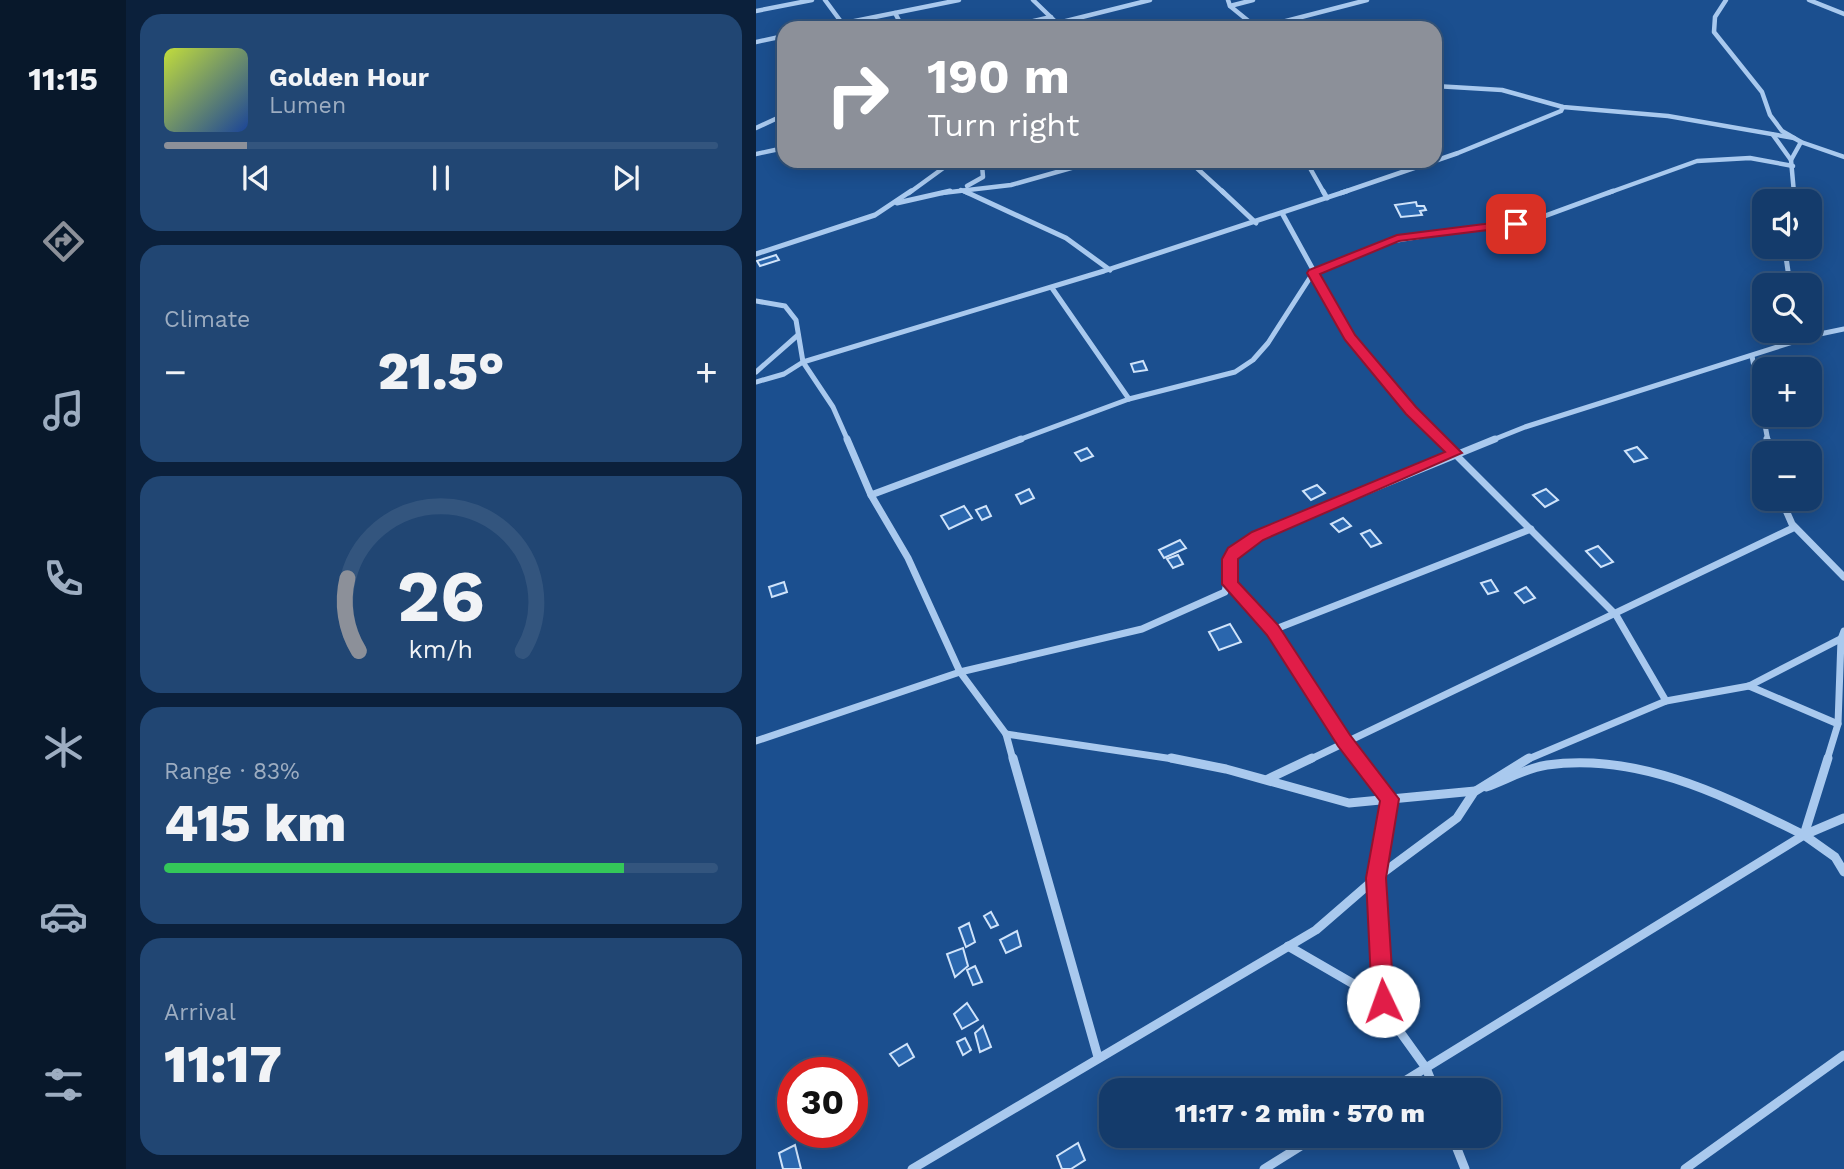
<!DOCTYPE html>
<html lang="en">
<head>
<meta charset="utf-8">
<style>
  :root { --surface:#143b6b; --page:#214673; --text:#f1f3f6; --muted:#9dadc1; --line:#33557e; --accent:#8c9099 }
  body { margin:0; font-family:"Work Sans",sans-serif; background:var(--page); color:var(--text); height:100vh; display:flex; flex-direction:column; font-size:26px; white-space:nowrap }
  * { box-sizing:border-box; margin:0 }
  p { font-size:23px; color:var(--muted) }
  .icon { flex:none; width:38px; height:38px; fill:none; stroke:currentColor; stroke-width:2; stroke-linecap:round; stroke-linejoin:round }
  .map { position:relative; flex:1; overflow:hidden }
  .drawer { display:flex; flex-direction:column; gap:14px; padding:14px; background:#0b203b; width:630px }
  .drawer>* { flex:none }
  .guide { position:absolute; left:21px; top:21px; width:665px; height:147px; border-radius:21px; box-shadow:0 4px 18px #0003,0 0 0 2px var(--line); background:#8c9099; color:#fff; overflow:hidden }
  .tools { position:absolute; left:996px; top:189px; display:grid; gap:14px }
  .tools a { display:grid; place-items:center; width:70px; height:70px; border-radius:14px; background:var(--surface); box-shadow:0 4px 18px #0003,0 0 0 2px var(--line); font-size:35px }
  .speed { position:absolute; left:21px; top:1057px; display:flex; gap:14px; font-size:35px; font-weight:700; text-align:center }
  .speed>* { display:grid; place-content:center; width:91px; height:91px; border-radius:50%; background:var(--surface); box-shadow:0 4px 18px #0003,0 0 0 2px var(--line); line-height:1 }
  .speed .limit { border:10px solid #d22; background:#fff; color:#111 }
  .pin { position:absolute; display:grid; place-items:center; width:60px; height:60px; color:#fff; margin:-30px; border-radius:14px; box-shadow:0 4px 10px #0006 }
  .me { position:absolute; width:77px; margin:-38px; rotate:357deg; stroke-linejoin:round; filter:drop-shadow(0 0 5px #0008) }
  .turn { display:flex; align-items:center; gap:24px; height:147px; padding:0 35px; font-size:32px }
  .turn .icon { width:91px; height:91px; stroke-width:2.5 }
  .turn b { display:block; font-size:49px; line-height:60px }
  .big { font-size:52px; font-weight:800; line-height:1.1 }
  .drawer .tile { flex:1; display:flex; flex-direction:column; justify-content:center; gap:10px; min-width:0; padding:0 24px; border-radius:21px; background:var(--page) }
  .drawer .dial { align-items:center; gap:0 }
  .dial svg { height:182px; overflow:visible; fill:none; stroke:var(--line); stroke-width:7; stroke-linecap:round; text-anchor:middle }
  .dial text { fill:var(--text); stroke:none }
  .song { display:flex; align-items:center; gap:21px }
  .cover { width:84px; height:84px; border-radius:10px; background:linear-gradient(135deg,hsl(70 70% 55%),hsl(220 70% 35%)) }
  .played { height:7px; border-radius:4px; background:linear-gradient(90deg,var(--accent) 15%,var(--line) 15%) }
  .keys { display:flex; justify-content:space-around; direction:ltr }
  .heat { display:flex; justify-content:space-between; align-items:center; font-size:38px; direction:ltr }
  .charge { height:10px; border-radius:5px; background:linear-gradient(90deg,#34c759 83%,var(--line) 0) }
  .trip { position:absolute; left:343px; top:1078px; width:402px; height:70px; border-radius:21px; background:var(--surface); box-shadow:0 4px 18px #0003,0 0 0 2px var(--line); font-weight:800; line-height:70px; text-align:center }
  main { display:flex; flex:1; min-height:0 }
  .tabs { display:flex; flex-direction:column; width:126px; justify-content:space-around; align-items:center; background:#08182b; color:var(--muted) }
  .tabs .icon { width:49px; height:49px }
  .tabs .current { color:var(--accent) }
  .tabs b { font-size:32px; color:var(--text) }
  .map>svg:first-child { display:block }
</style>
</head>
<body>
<main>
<nav class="tabs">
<b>11:15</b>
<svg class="icon current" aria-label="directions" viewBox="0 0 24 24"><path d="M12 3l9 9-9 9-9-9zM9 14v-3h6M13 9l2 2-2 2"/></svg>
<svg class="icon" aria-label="music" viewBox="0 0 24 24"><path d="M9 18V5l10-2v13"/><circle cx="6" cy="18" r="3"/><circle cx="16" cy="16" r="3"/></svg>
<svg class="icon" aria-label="phone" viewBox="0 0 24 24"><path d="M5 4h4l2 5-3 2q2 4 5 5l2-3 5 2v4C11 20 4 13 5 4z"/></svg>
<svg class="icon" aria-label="climate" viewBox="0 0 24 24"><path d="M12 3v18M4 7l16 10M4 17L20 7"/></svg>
<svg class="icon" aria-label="car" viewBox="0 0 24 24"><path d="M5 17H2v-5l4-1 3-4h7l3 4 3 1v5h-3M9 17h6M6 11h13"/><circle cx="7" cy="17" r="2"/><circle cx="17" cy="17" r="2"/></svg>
<svg class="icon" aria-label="filters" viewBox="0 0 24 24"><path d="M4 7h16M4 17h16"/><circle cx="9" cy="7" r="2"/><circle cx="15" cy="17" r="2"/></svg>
</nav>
<section class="drawer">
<div class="tile">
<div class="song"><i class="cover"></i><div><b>Golden Hour</b><p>Lumen</p></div></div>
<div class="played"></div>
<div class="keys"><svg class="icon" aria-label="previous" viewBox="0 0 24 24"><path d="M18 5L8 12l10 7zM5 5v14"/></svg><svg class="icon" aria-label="pause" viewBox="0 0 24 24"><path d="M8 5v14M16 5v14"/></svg><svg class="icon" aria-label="next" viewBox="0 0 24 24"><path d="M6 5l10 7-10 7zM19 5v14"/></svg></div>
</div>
<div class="tile"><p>Climate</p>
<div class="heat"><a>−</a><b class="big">21.5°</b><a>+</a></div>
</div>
<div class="tile dial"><svg viewBox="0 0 100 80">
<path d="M14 69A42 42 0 1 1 86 69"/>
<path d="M14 69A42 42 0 0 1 9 37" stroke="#8c9099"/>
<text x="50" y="56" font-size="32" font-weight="700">26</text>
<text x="50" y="72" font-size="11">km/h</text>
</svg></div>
<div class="tile"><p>Range · 83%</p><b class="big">415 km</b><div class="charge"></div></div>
<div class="tile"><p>Arrival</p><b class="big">11:17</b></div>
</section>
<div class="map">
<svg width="1088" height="1169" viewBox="0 0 1088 1169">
  <rect width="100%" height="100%" fill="#1b4f8f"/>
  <g fill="#2a66ad" stroke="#cfe3fa" stroke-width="2">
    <path d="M660,202L661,206H668L670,210L664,211L666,215L645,217L639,205Z"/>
    <path d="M20,255L23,260L4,266L1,261Z"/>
    <path d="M387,361L391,370L378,372L375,364Z"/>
    <path d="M881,447L891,458L878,462L869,451Z"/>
    <path d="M331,448L337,456L325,461L319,453Z"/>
    <path d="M561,485L569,493L555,500L547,491Z"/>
    <path d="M273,489L278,498L265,504L260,495Z"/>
    <path d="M790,489L802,500L789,507L777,495Z"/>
    <path d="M208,506L216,518L193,529L185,516Z"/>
    <path d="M230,506L235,516L226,520L220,510Z"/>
    <path d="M587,518L595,526L583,532L575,524Z"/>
    <path d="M614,530L625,543L615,547L605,534Z"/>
    <path d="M424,540L430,548L408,558L403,550Z"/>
    <path d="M842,546L857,562L845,567L830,551Z"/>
    <path d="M422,555L427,564L417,568L411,559Z"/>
    <path d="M735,580L742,591L732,594L725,583Z"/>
    <path d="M28,582L31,592L16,597L13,587Z"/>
    <path d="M770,587L779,598L768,603L759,593Z"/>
    <path d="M474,624L485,642L463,650L453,632Z"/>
    <path d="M235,912L242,925L235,928L228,916Z"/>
    <path d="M213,923L219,942L210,947L203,928Z"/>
    <path d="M261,931L265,946L250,953L244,940Z"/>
    <path d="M207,948L212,966L199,977L191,954Z"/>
    <path d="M219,966L226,982L217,985L211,970Z"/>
    <path d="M211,1003L222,1020L206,1029L198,1014Z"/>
    <path d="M227,1026L235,1047L224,1052L219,1033Z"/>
    <path d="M209,1038L215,1050L207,1055L201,1042Z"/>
    <path d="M151,1044L158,1057L143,1066L134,1054Z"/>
    <path d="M322,1143L329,1160L315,1169H306L301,1156Z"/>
    <path d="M39,1145L45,1169H27L23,1153Z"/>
  </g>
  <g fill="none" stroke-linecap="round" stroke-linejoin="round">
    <g stroke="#a9c9ee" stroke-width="4.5">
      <path d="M69,0L86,23"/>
      <path d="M277,0L306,28"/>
      <path d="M472,0L474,6L501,28"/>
      <path d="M970,0L959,17L958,32L1006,92L1014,115L1026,131L1045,142L1088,157"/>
      <path d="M1053,0L1088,14"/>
      <path d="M474,6L497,0"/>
      <path d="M0,11L56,0"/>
      <path d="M139,13L147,28"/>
      <path d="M302,23L394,0"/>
      <path d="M64,28L203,0"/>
      <path d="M247,28L295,17"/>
      <path d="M503,28L611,0"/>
      <path d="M0,42L28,36"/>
      <path d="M679,86L746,90L807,107L912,116L1038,138"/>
      <path d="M0,128L28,115"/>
      <path d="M1017,135L1035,160L1038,193"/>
      <path d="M0,154L28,148"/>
      <path d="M1035,160L1045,142"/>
      <path d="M433,161L468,193"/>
      <path d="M550,161L568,193"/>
      <path d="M211,186L227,177L226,165L222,161"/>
      <path d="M205,190L212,193"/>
      <path d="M153,193L197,161"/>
      <path d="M186,193L255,185L340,161"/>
      <path d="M585,193L702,153L805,111L807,107"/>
      <path d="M852,193L941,161L994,158L1037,166"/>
    </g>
    <g stroke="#a9c9ee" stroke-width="5">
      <path d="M208,191L310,238L354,270"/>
      <path d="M466,191L500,223"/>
      <path d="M567,191L571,198"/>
      <path d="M1038,191L1039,201"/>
      <path d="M141,203L194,191"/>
      <path d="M526,213L594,337L655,410L686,441"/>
      <path d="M1032,247L1030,257L1034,285"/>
      <path d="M0,254L119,215L155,191"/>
      <path d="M296,288L373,399"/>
      <path d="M0,301L29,306L40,320L47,362L77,407L92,441"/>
      <path d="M1054,325L1059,335"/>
      <path d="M996,356L1012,441"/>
      <path d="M0,372L42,335"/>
      <path d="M0,382L28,374L47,362L348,271L591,191"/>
      <path d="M260,441L373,399L479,372L497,360L512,343L557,273L629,242L786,217L857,191"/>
      <path d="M734,441L769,427L1059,335L1088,329"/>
    </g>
    <g stroke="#a9c9ee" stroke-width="7">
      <path d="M91,439L115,495L152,558L204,672L250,734L257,760"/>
      <path d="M684,439L860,615L910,701"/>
      <path d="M1011,439L1014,453"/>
      <path d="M115,495L265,439"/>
      <path d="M1025,499L1036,524L1088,577"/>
      <path d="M474,584L517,630L603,760"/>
      <path d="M517,630L775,529"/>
      <path d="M993,686L1082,724"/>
      <path d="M250,734L424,760"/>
      <path d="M0,741L204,672L386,629L469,592L477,554L501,536L739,439"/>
      <path d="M553,760L1037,528"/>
      <path d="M770,760L910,701L993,686L1088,637"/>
      <path d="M1071,760L1082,724L1085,639L1088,631"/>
    </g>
    <g stroke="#a9c9ee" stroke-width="9">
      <path d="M257,758L342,1057"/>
      <path d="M415,758L470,769L593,803L719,791"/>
      <path d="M602,758L634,799L620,878L627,1001"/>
      <path d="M1072,758L1048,835L1079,857L1088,872"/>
      <path d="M512,779L556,758"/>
      <path d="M730,787C750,780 770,768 791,765C883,752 968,796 1048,835"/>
      <path d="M532,946L627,1001L637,1022L670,1068L679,1090"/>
      <path d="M634,1090L1048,835L1088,818"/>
      <path d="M696,1136L709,1169"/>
      <path d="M156,1169L560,930L620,878L701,818L718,792L773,758"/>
      <path d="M508,1169L561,1136"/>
      <path d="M929,1169L1088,1055"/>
    </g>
  </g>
  <path fill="#e11d48" stroke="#92132f" stroke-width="2" d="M760,220L765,224L764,226L643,241L564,274L599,335L660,407L706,453L507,540L482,559V582L522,625L594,735L643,799L630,878L638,1001L635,1008L627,1011L620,1008L616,1001L610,878L624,801L582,746L511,635L466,584V559L472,548L496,532L689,452L650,414L589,340L551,273L553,270L641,235Z"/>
</svg>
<div class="tools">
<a><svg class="icon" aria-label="sound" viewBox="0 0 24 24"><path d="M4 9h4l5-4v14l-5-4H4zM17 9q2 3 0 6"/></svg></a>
<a><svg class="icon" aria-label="search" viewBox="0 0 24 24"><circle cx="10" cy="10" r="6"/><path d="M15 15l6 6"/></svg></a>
<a>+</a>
<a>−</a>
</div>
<div class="speed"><div class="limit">30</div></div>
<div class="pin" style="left:760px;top:224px;background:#d93025"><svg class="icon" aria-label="arrive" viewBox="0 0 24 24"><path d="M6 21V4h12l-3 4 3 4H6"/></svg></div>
<svg class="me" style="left:627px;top:1001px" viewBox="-20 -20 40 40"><circle r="19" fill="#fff"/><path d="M0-13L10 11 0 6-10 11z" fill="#e11d48"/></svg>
<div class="trip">11:17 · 2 min · 570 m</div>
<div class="guide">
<div class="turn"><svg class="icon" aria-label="right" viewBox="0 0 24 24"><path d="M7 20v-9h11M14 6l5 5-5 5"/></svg><div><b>190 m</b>Turn right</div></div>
</div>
</div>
</main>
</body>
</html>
